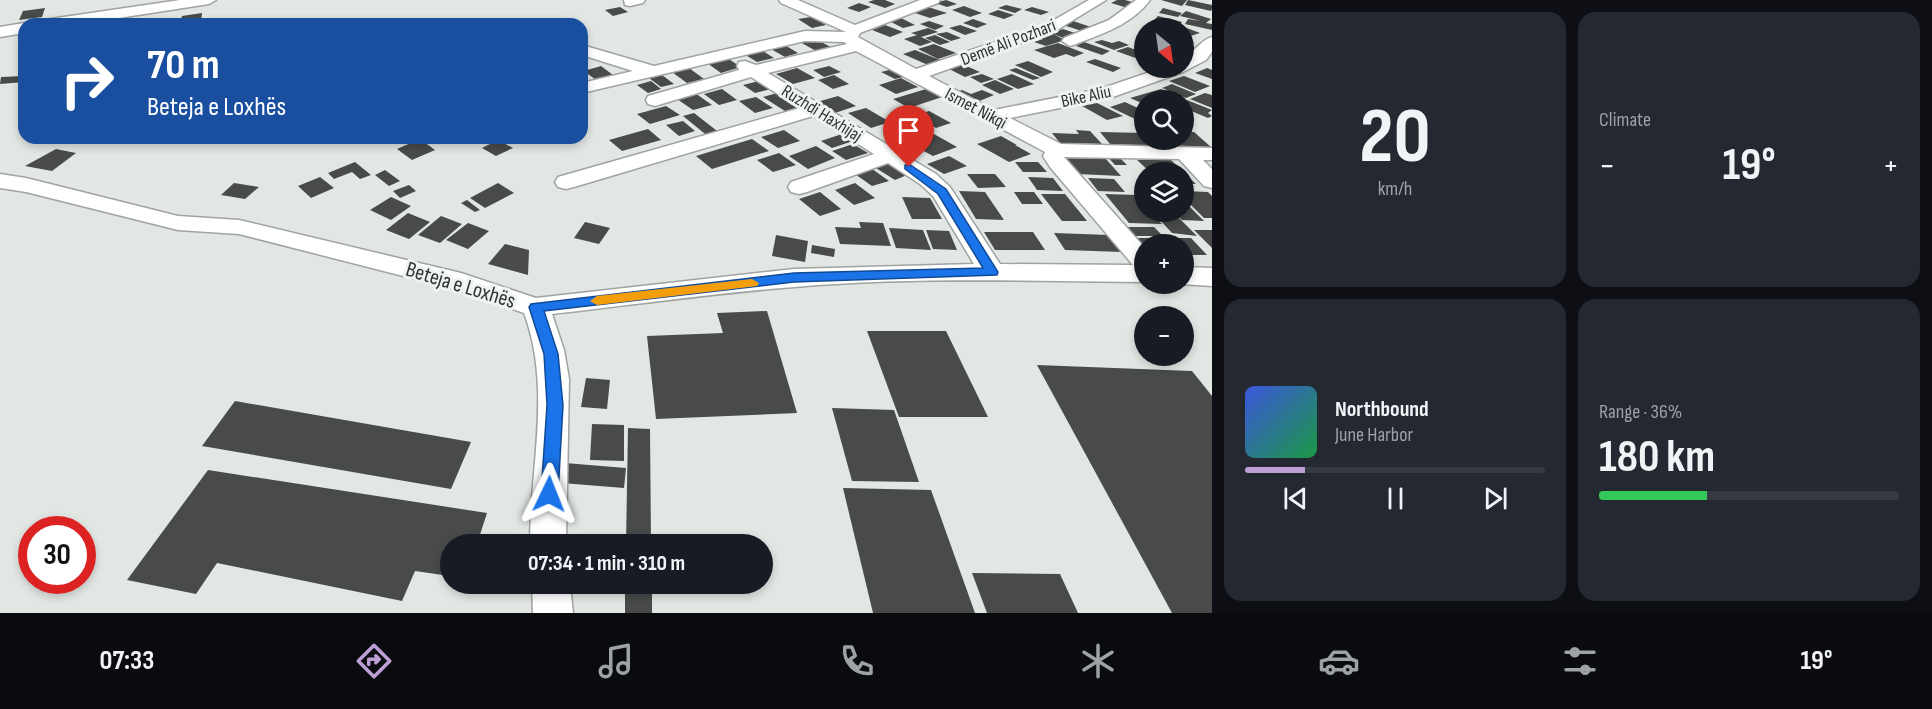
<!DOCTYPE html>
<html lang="en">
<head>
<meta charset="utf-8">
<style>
  :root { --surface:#171b24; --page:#242831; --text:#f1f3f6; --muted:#9ea1a6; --line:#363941; --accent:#bd9fd5 }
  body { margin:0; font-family:"Sofia Sans Condensed",sans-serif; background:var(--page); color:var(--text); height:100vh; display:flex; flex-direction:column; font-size:22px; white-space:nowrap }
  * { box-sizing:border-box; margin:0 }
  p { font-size:20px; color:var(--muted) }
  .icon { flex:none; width:33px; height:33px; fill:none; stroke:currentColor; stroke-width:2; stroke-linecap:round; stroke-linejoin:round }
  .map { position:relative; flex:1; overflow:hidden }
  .details { display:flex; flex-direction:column; gap:12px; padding:12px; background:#0d0f14; width:720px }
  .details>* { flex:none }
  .hud { position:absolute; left:18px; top:18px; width:570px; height:126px; border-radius:18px; box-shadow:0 3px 9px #0003; background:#1a4fa0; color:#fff; overflow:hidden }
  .needle { width:39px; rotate:151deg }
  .fabs { position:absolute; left:1134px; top:18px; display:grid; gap:12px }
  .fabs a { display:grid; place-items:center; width:60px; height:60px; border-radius:50%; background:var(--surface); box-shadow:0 3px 9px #0003; font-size:30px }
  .speed { position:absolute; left:18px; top:516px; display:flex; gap:12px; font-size:30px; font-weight:700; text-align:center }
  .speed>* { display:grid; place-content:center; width:78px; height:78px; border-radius:50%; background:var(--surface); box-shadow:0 3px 9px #0003; line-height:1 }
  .speed .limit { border:9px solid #d22; background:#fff; color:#111 }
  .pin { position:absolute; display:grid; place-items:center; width:51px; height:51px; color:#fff; margin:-62px -26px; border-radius:50% 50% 50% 0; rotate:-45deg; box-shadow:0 0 6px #0007 }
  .pin .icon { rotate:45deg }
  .me { position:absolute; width:66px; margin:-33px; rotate:2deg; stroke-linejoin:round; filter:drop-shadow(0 0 4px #0008) }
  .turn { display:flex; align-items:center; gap:21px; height:126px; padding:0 30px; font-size:27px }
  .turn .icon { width:78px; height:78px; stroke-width:2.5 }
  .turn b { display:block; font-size:42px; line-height:51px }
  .big { font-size:45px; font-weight:700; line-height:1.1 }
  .details .card { flex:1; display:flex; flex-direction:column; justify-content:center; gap:9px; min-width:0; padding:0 21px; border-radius:18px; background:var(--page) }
  .details .dial { align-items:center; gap:0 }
  .dial b { font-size:78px; line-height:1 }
  .song { display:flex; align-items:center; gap:18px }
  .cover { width:72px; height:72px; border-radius:9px; background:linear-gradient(135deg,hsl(230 70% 55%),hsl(140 70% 35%)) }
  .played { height:6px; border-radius:3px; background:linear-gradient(90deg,var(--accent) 20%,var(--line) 20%) }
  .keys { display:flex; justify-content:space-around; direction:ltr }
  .heat { display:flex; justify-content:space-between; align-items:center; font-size:33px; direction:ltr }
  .charge { height:9px; border-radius:4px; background:linear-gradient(90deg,#34c759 36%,var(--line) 0) }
  .details .tiles { flex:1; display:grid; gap:12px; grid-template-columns:repeat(2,1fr) }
  .trip { position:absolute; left:440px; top:534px; width:333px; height:60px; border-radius:30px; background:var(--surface); box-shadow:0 3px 9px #0003; font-weight:700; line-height:60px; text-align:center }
  .tab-bar { display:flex; height:96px; justify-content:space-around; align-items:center; background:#090b0e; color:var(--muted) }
  .tab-bar .icon { width:42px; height:42px }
  .tab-bar .active { color:var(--accent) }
  .tab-bar b { font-size:27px; color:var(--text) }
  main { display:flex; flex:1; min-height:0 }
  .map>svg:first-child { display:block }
</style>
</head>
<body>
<main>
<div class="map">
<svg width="1212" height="613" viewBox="0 0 1212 613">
  <rect width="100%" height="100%" fill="#e2e7e4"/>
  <g fill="#484b49">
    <path d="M874,0H885L895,4L885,8L868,2Z"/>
    <path d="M946,0L957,4L947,7L935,3Z"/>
    <path d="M1117,0H1125L1140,4L1131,9L1111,3Z"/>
    <path d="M1161,0H1187L1182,6Z"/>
    <path d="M1188,0L1212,5V9L1211,11L1185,5Z"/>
    <path d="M859,3L871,7L859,12L847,8Z"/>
    <path d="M1006,5L1022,9L1015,13L998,8Z"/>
    <path d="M925,6L947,13L930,18L912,12Z"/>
    <path d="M964,6L982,13L970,17L952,10Z"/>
    <path d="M620,7L628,12L613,16L605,10Z"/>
    <path d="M1032,7L1049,12L1041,15L1024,10Z"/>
    <path d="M45,8L42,17L19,20L23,11Z"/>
    <path d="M1163,8L1182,13L1178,17L1159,13Z"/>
    <path d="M998,10L1014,15L1004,19L988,14Z"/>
    <path d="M1186,11L1211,19L1206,23L1212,24V30L1185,24L1188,19L1201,21L1180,16Z"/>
    <path d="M202,13L201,22L180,24L182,16Z"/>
    <path d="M1158,16L1182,22L1178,27L1153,21Z"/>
    <path d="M811,17L826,25L812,28L798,19Z"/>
    <path d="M899,17L915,25L903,28L887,20Z"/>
    <path d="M973,19L987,24L977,28L963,23Z"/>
    <path d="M929,21L944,26L935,30L920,24Z"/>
    <path d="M1073,21L1091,27L1082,31L1063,25Z"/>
    <path d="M885,25L903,32L890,37L872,30Z"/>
    <path d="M960,25L977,31L965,35L949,28Z"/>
    <path d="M1184,27L1200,33L1184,38Z"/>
    <path d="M928,28L938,32L921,37L932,42L920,46L904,39L917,35L911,33Z"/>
    <path d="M1063,29L1078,34L1066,39L1053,34L1065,40L1046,46L1034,42L1043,39L1037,37Z"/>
    <path d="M947,32L961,38L951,41L936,34Z"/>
    <path d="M935,35L950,42L940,45L925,38Z"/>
    <path d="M815,39L831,47L816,51L800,42Z"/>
    <path d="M1102,40L1112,43L1119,41L1129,45L1114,50L1094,42Z"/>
    <path d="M1084,42L1110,51L1102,55L1076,46Z"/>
    <path d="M1058,43L1084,53L1074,57L1066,54L1054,58L1034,50Z"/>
    <path d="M783,44L798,53L785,57L769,48Z"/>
    <path d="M934,44L956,53L938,59L918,49Z"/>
    <path d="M1128,47L1144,53V59L1141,60L1116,51Z"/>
    <path d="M761,50L774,58L757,62L744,54Z"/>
    <path d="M915,50L940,60L928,65L903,54Z"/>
    <path d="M727,58L741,67L721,73L707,63Z"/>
    <path d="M1095,59L1121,68L1113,72L1086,62Z"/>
    <path d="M1028,61L1053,72L1041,77L1015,65Z"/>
    <path d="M964,65L980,72L965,77L949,69Z"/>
    <path d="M601,66L613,75L596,80L584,71Z"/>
    <path d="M829,66L841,72L824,77L813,70Z"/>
    <path d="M689,68L704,79L687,83L672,72Z"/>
    <path d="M797,68L815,78L793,84L776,74Z"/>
    <path d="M1016,68L1040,78L1033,80L1009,70Z"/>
    <path d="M1207,68L1212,70V79L1195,73Z"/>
    <path d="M889,70L903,77L895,79L881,72Z"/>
    <path d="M982,74L994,79L981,83L970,77Z"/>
    <path d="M1012,74L1034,84L1018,89L997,79Z"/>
    <path d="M662,75L674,84L661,87L649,78Z"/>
    <path d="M834,75L849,84L833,89L818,80Z"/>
    <path d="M24,76V82L0,84L1,77Z"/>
    <path d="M1184,76L1210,86L1195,92L1169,81Z"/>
    <path d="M901,78L918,87L896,94L879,85Z"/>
    <path d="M995,80L1014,89L1000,94L982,85Z"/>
    <path d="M651,81L661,89L648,93L637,85Z"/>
    <path d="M759,81L771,89L755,93L743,85Z"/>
    <path d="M1172,84L1196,94L1186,98L1162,88Z"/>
    <path d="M722,89L737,100L719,105L704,94Z"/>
    <path d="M926,89L942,97L909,108L893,99Z"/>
    <path d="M1161,89L1185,98L1179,100H1144V104L1130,98Z"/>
    <path d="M962,90L971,94L982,90L994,95L977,102L956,92Z"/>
    <path d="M695,93L712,105L693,110L677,99Z"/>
    <path d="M777,93L802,109L788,113L763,97Z"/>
    <path d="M1205,93L1212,95V108L1190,99Z"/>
    <path d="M838,96L856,106L835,113L817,102Z"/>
    <path d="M756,97L773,108L755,113L739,101Z"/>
    <path d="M1187,100L1212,110L1208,113L1212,116L1208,118L1184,108V102Z"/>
    <path d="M1125,102L1144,111V118L1137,120L1110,107Z"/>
    <path d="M1097,103L1123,116L1107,120L1082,106Z"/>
    <path d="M666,106L680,115L650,124L637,114Z"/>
    <path d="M866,108L890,122L871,128L848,113Z"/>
    <path d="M929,111L951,123L936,128L914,116Z"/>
    <path d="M694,113L721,134L710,138L683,116Z"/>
    <path d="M902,120L921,131L904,137L885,125Z"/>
    <path d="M683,121L695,131L679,136L666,125Z"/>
    <path d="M648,129L661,140L622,151L609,140Z"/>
    <path d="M784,130L800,141L778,148L761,137Z"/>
    <path d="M1076,130L1090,131L1102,144L1060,143L1052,133L1079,134Z"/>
    <path d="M1100,132L1144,133V140H1150L1156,146L1110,144Z"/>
    <path d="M1184,132H1194L1211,147L1165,145L1159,140H1184Z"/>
    <path d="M842,134L853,141L832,148L821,141Z"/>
    <path d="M934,134L957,147L933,156L909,143Z"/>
    <path d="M1001,136L1017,145H1015L1031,154L1009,162L977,144Z"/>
    <path d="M420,139L435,150L412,160L397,149Z"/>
    <path d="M752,139L769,151L712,169L696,156Z"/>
    <path d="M498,140L513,148L496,156L482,148Z"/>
    <path d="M853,144L868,153L846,160L832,151Z"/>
    <path d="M816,146L835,158L808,169L789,156Z"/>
    <path d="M56,149L76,153L52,171L25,166Z"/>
    <path d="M779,153L796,165L773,172L757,160Z"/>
    <path d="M1104,153L1130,154L1135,159H1121L1127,165H1115Z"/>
    <path d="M949,156L967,166L944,174L927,164Z"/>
    <path d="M1064,158L1106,159L1121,176L1077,174Z"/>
    <path d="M1137,160H1171L1196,184H1184V172H1150Z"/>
    <path d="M884,161L907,175L895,180L871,165Z"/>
    <path d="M355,162L371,175L360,179L352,172L334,179L328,173Z"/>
    <path d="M1015,162H1038L1047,172H1023Z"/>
    <path d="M868,166L889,181L872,186L852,172Z"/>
    <path d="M385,170L400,181L389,186L375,175Z"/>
    <path d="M967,174H995L1006,187L978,188Z"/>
    <path d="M320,177L334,188L311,198L298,186Z"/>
    <path d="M1028,177L1053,178L1063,191L1037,190Z"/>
    <path d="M1088,178L1114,179L1125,192L1098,191Z"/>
    <path d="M234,183L259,187L245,199L221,195Z"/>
    <path d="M498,183L514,193L485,208L470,198Z"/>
    <path d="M855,183L875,198L854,205L835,190Z"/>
    <path d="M409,185L416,191L400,198L393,191Z"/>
    <path d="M959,191L985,192L1004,220L976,219Z"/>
    <path d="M1184,191L1208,192L1212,196V218H1204L1190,204L1184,203Z"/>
    <path d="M820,192L841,209L820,216L799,199Z"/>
    <path d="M1014,192H1034L1043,204H1022Z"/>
    <path d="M1041,194H1065L1087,221H1062Z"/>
    <path d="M1105,194L1136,195L1144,205V212H1150L1162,224L1129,223Z"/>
    <path d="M391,197L411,206L391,220L370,210Z"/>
    <path d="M902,197L930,198L942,219H912Z"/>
    <path d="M467,200L480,210L475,212L461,203Z"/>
    <path d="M1184,204L1188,205L1204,221L1182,220L1174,212H1184Z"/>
    <path d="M1163,212H1173L1197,236L1172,233L1159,219L1170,220Z"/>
    <path d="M408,213L430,222L409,239L386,230Z"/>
    <path d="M441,216L462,224L440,243L418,235Z"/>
    <path d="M585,222L610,228L599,244L574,238Z"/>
    <path d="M859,222L883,223L891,246L840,244L835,227L861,228Z"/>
    <path d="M468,223L489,231L468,249L446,240Z"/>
    <path d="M1126,227H1154L1163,236H1134Z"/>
    <path d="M889,228L923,230L931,250L896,248Z"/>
    <path d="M926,230L949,231L957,250L933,249Z"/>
    <path d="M1194,230H1212V248Z"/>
    <path d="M984,232H1033L1045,250H995Z"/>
    <path d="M1054,233L1109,235L1122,252L1065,250Z"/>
    <path d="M776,235L808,241L805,262L772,256Z"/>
    <path d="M1135,238H1191L1207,255H1184V244H1144V248Z"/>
    <path d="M505,244L529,250L528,275L488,264Z"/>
    <path d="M812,245L835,249L834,257L811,253Z"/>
    <path d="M767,311L797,413L656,419L647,336L723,333L717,313Z"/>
    <path d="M867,331H946L988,417H899Z"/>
    <path d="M1037,365L1192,371L1212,396V613H1172Z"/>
    <path d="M586,378L610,380L607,409L581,407Z"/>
    <path d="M235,401L471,442L451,489L202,446Z"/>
    <path d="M832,408L894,410L919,482L852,481Z"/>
    <path d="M592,424L624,425V461L590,460Z"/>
    <path d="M628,428L650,429L651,544H626Z"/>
    <path d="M565,463L626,468L624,488L562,483Z"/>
    <path d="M208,470L487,513L477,544H450V576L415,571L402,601L217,563L196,594L127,580Z"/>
    <path d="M843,488L931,490L975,613H873Z"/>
    <path d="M972,573L1060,574L1078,613H987Z"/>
    <rect x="625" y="584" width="27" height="29"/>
  </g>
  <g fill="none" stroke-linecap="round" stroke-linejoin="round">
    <defs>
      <g id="minor">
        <path d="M180,0H216L209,4L80,24H42L50,19Z"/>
        <path d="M624,0H645L643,3L630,6L625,5Z"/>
        <path d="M779,0H798L855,25L920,0H940L938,3L860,33L858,37L916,69L1047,24L1089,0H1106L1057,30L929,76L994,110L1100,89L1162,68H1184V58C1194,52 1201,40 1212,37V52L1206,60L1183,72L1110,98L1010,118L1061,144L1212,148V160H1203L1212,169V188L1204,186L1179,159L1064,157L1144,247V282C1028,281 911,277 795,287C714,293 633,305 552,314L564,350L569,379L566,544H530C530,466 552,388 524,313L454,289L239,234L178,230L26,192L0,188V174L26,178L178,216L239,220L461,273L536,298L794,269L974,264L933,196L920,184L888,163L807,192L799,194L791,192L788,187L791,182L874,154L813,116L574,187L566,189L558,187L555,182L558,177L800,108L751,77L655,106L648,104L646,100L648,96L739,70L737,66L739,62L745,61L756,65L847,44L844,42L805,41L582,93V83L633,71L582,55V45L654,66L805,31L846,32L781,3ZM856,51L1045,152L1043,156L1050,167L1133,265L1000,264L950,187L936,174L768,73Z"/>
        <path d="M1136,0H1150C1133,24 1102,34 1076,44L1070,46L1062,41L1064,38L1109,20Z"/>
        <path d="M24,23L27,24H24V33L0,37V27Z"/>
        <path d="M1184,267L1212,268V286L1180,284H1184Z"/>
        <path d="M532,584H570L573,613H533Z"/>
      </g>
    </defs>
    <use href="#minor" stroke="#9fa3a1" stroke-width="3"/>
    <use href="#minor" fill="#fff" fill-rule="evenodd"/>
  </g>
  <path fill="#1a73e8" stroke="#114b97" stroke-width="1.5" d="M909,164L946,189L998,272L997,275L794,282L544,311L558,354L563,405L558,494L556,499L549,502L543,499L541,494L547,405L544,354L529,307L531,304L794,273L983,268L938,194L905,169V165Z"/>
  <path fill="#f59e0b" d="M752,279L759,283L757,286L597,305L590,301L597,296Z"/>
  <g text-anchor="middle" stroke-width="6" stroke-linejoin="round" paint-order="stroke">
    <g font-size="18" fill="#323433" stroke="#eff4f1">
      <text transform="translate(1008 42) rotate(-21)" y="6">Demë Ali Pozhari</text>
      <text transform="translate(1086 96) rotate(-12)" y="6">Bike Aliu</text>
      <text transform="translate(976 108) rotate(28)" y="6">Ismet Nikqi</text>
      <text transform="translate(822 113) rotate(32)" y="6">Ruzhdi Haxhijaj</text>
    </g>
    <g font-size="22" fill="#323433" stroke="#eff4f1">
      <text transform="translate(461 284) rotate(17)" y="8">Beteja e Loxhës</text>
    </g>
  </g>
</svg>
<div class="fabs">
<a><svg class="needle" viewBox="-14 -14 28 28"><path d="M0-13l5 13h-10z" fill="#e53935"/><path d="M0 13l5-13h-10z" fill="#9ea1a6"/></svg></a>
<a><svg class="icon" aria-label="search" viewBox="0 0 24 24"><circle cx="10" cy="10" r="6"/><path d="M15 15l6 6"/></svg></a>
<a><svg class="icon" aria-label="layers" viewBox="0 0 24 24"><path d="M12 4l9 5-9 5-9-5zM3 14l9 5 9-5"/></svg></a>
<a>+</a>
<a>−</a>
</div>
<div class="speed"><div class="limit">30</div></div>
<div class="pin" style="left:909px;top:167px;background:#d93025"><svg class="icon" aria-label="arrive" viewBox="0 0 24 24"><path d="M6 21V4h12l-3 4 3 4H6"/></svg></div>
<svg class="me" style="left:549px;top:494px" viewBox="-20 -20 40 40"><path d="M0-17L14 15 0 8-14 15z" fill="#1a73e8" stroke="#fff" stroke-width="4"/></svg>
<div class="trip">07:34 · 1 min · 310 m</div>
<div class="hud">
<div class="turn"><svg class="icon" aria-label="right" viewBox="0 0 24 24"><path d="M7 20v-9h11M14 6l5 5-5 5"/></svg><div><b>70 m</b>Beteja e Loxhës</div></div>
</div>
</div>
<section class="details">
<div class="tiles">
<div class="card dial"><b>20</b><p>km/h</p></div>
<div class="card"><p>Climate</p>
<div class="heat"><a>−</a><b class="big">19°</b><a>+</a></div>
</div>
<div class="card">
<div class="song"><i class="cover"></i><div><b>Northbound</b><p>June Harbor</p></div></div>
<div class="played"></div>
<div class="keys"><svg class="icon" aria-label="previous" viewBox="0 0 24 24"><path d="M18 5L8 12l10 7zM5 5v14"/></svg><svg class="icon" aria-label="pause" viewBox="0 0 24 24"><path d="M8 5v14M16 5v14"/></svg><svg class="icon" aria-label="next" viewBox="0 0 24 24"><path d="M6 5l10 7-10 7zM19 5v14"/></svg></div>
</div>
<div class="card"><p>Range · 36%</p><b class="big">180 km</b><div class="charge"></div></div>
</div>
</section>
</main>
<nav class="tab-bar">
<b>07:33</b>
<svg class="icon active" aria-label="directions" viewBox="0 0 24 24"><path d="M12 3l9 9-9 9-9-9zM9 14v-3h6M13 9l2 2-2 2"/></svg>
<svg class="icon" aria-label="music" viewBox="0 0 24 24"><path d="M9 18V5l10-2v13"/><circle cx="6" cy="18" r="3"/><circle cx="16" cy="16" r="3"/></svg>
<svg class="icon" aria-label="phone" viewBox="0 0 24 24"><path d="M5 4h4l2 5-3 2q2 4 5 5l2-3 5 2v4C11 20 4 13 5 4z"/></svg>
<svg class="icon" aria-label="climate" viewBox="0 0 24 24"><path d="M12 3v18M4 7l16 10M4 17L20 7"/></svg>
<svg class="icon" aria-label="car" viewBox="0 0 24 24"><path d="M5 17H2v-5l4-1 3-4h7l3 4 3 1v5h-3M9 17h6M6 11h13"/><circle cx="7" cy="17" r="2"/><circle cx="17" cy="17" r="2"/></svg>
<svg class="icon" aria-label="filters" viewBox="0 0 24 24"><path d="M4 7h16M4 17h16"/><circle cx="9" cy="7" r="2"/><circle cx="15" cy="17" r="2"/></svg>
<b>19°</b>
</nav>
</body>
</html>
